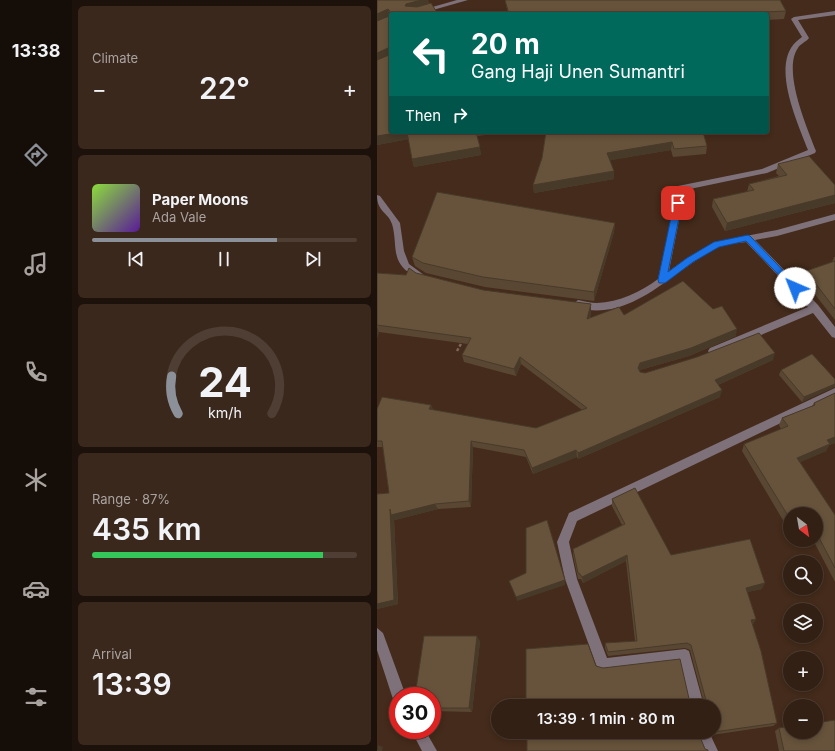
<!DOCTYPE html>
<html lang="en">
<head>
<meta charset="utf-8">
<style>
  :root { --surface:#332014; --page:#3b281d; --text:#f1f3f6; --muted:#a9a3a0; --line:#4e3e34; --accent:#8c9099 }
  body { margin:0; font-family:Inter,sans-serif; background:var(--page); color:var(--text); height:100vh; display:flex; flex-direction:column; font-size:15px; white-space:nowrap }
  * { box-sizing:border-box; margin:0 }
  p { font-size:13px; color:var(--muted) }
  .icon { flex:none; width:22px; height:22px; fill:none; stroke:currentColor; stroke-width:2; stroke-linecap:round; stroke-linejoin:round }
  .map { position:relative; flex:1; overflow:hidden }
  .sheet { display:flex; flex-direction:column; gap:6px; padding:6px; background:#1c120b; width:305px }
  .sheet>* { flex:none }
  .guide { position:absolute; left:12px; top:12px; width:380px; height:122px; border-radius:4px; box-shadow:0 2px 6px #0003,0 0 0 1px var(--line); background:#00695c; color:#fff; overflow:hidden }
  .needle { width:26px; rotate:149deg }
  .fabs { position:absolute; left:406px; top:507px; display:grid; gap:8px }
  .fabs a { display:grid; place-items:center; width:40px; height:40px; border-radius:50%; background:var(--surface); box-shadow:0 2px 6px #0003,0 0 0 1px var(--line); font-size:20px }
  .speed { position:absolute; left:12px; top:687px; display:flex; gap:8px; font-size:20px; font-weight:700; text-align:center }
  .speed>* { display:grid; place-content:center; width:52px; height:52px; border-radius:50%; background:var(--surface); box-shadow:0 2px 6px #0003,0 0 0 1px var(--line); line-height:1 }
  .speed .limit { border:6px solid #d22; background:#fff; color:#111 }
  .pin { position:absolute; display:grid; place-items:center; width:34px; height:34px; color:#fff; margin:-17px; border-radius:8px; box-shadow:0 2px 6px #0006 }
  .me { position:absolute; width:44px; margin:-22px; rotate:316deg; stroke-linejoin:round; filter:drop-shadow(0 0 3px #0008) }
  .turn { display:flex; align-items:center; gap:14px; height:84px; padding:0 16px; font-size:18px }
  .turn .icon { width:52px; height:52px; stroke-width:2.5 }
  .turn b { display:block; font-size:28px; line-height:34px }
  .then { display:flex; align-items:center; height:38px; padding:0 16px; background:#0003; gap:8px; font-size:15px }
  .big { font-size:30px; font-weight:600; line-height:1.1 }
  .sheet .card { flex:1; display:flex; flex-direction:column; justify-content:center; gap:6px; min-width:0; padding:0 14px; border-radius:6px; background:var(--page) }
  .sheet .dial { align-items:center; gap:0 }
  .dial svg { height:104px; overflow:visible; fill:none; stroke:var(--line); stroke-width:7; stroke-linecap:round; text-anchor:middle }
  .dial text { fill:var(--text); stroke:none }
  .song { display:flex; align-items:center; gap:12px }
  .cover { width:48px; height:48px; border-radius:6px; background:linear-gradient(135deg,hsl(90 70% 55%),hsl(270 70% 35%)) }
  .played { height:4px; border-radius:2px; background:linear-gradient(90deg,var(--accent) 70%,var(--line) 70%) }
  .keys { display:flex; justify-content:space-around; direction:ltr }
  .heat { display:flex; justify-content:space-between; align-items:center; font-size:22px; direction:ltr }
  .charge { height:6px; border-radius:3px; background:linear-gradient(90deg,#34c759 87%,var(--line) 0) }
  .trip { position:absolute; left:114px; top:699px; width:230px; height:40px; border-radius:20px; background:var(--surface); box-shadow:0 2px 6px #0003,0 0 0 1px var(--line); font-weight:600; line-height:40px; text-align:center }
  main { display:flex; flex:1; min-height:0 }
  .tab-bar { display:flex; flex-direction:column; width:72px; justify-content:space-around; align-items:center; background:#140d08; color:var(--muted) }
  .tab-bar .icon { width:28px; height:28px }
  .tab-bar .current { color:var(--accent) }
  .tab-bar b { font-size:18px; color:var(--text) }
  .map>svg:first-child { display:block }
</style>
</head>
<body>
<main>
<nav class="tab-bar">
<b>13:38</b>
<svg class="icon current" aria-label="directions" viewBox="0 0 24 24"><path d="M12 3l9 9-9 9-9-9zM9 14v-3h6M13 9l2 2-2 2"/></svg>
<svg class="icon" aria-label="music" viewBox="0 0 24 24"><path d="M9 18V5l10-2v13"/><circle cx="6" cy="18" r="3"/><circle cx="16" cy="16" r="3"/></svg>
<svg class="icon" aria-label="phone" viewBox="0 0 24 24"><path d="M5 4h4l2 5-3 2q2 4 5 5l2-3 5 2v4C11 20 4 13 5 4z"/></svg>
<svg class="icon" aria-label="climate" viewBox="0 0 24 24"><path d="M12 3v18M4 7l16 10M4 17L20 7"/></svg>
<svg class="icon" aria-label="car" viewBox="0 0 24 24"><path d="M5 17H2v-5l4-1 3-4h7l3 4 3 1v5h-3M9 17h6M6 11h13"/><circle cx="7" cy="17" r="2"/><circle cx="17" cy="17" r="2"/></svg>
<svg class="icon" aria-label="filters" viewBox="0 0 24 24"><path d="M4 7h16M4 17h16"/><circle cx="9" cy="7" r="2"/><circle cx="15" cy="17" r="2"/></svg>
</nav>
<section class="sheet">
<div class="card"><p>Climate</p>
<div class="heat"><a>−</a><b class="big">22°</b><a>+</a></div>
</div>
<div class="card">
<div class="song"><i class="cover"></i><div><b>Paper Moons</b><p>Ada Vale</p></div></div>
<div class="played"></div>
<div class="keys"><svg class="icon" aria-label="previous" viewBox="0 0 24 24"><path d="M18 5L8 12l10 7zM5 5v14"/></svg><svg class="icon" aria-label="pause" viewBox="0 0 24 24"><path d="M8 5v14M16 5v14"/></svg><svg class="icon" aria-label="next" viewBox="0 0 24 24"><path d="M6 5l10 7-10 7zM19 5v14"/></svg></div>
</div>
<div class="card dial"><svg viewBox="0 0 100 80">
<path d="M14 69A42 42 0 1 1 86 69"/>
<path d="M14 69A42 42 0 0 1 9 40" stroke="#8c9099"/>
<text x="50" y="56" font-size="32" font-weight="700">24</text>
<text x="50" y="72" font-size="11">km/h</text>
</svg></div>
<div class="card"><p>Range · 87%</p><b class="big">435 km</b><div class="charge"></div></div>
<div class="card"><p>Arrival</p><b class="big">13:39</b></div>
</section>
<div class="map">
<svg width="458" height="751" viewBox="0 0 458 751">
  <rect width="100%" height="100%" fill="#442b1b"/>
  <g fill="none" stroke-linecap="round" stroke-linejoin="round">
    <path stroke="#7c6658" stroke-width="2.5" stroke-dasharray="3 2" stroke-linecap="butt" d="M80,351L85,342"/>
    <g fill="#7f717a" fill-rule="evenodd">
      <path d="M80,0H91L42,14H31Z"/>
      <path d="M458,11V15L421,20L432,38C429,42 423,44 421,48C405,70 430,128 439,151L438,153L390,173L308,190L292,271L310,258L337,242L400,230L458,214V220L400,236L378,240L441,305L458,327V338L455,337L436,313L339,354H333L331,351L333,348L431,307L369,242C361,243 350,244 342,247C337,249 331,253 326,256C287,280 248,323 198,307L196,304L201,300C207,301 214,303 220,303C242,302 264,292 281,279L301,186L385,169L431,150C421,124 398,74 414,48C417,43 421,40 425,37L414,19L417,17Z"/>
      <path d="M0,195L3,196L23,223L27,251L32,264L47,275L45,277C40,279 38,277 34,274C13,261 21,244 15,224C11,212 0,212 0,195Z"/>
      <path d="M458,388V397L200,521L192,542L200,579L230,658L308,649L312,651L327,706H313L303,662L226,671L221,670L188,579L180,542L192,513Z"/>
      <path d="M0,628L6,633L29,696H21V702L17,701L15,696L0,650Z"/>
      <path d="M34,730H48L60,751H45Z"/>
      <path d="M318,732H332L341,751H327Z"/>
    </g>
  </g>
  <g fill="#594733">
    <path d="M0,0H51L52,4L54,3L61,14H14V132H136L100,136L104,155L37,167L35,159L32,139L0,145Z"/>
    <path d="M128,0H403L409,11L407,19L390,20V14H131Z"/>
    <path d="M169,132L330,146L329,154L296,157L294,150L233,160L237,179L157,193L156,185L165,158Z"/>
    <path d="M401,164L458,185V203L348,231L335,207L336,199L370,192L372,184L402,176L399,173Z"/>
    <path d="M238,223L237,232L217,301L108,287L49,273L38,266L35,257Z"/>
    <path d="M457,257H458V320L426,279L429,271L455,262Z"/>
    <path d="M0,273L29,275L39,273L106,290L214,312L213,318L247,315L359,336L312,356L263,370V372L268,373L396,360L341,385L343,397L201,459L200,457L156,474L149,457L96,447L94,507L61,509L18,520L17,519L21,604L0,609V494L12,493L6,447H0V409L54,405L56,410L159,428L205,410L144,364L139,376L87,362L85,355L91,344L2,332L0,338Z"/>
    <path d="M404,370L458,379L425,402L402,375Z"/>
    <path d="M458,393V443L452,445L449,451L423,462L458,515V582L436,540H439V514H413V532L365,451L367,444L404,429L402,425L405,418L435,406L437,403Z"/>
    <path d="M235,499L294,555L385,589L370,592L379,619L376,624H375L400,723L396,726L335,735L333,732H337V706H149L219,666L313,703H327L313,650L308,648L231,656L228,648V643L258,641L249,561L206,583L204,579H201L196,555V549L245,525L235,506Z"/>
    <path d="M103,641L95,712L55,711V696Z"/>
    <path d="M402,728L458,751H402L398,731Z"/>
  </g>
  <g fill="#483a29">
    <path d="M44,0H51L52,6L31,13L28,6L29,4Z"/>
    <path d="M11,9L14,18L0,23V14Z"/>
    <path d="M11,48L14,57L0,62V53Z"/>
    <path d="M25,132H31L33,139L0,145V136Z"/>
    <path d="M295,142L294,150L230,161V153Z"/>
    <path d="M103,147L104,155L37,167L35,159Z"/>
    <path d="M237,171V179L157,193L156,185Z"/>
    <path d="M458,195V203L348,231L350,223Z"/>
    <path d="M238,223L237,232L217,301V292Z"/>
    <path d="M214,304V312L210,326V319Z"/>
    <path d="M0,327L2,332L0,338Z"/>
    <path d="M360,329L359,336L312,356L263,370L261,374V368L263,363Z"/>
    <path d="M398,353L396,360L336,387L338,380Z"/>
    <path d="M143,357L144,364L139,376L137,369Z"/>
    <path d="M458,384V387L425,402L427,397Z"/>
    <path d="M345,390L343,397L201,459V453Z"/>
    <path d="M54,405L57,411L52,409Z"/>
    <path d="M458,437V443L452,445L449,451L417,465L420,458L450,440Z"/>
    <path d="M94,441L96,447L94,507L92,501Z"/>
    <path d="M199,450L200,457L156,474L155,468Z"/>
    <path d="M58,504L61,509L18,520L17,519L21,604L0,609V604L13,509Z"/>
    <path d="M250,555L249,561L206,583L205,577Z"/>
    <path d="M188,580V585L140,601L139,597Z"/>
    <path d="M388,583L385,589L366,593L369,588Z"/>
    <path d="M379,619L376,624L371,625L374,620Z"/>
    <path d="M100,636L103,641L95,712L92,708Z"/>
    <path d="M1,745L6,747L5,751H0Z"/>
  </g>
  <g fill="#67533b" stroke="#483a29">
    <path d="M0,0H44L29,4L28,6L40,7L54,3L61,14H14V132H25L0,136V60L12,55L13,50L11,48L0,53V21L12,16L13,11L11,9L0,14Z"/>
    <path d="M128,0H403L409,11L366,13V14H132Z"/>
    <path d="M30,132H99L103,147L35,159Z"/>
    <path d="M169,132H326L330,146L297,149L295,142L230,153L237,171L156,185L165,158Z"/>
    <path d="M432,156L458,185V195L350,223L336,199L377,190L372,184L410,175L401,164Z"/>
    <path d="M60,192L238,223L217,292L106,277L46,263L35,257Z"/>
    <path d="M458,261V309L429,271Z"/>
    <path d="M32,268L39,273L106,290L214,304L210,319L242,307L247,315L306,281L336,309L345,306L360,329L314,348L263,363L261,368L263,372L268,373L320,357L382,333L398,353L338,380L345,390L201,453L199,450L155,468L147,450L94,441L92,501L58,504L14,515L13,509L17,600L0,604V494L12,493L5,441H0V409L5,397L54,405L52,409L159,428L210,408L143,357L137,369L85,355L94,338L0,325V273L29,275Z"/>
    <path d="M435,354L458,379V384L427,397L404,370Z"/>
    <path d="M458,393V437L450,440L453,444L420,458L458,515V568L439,532V514H413V519L367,444L411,426L405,418L438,405L437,403Z"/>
    <path d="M258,488L294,555L373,539L388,583L369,588L379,619L374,620L384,651L400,723L337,732V706H149V649L211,644L219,666L226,668L303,659L313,703L330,704L314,645L310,643L231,652L228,643L260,641L250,555L205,577L203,574L201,573L196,549L248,524L235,499Z"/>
    <path d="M170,520L188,580L139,597L132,581L149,573V528Z"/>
    <path d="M47,636H100L92,708H55V696H38Z"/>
    <path d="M458,720V751H407L402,728L413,726V732H439V723Z"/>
    <path d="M150,732H321L328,749L331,750V751H150Z"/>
  </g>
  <path fill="#1a73e8" stroke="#114b97" d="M301,200L305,203L291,272L310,258L337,242L371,235L373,236L421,286L423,288L421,290H416L369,241L342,247L316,262L288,283H282L281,280L297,203Z"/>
</svg>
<div class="fabs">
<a><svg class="needle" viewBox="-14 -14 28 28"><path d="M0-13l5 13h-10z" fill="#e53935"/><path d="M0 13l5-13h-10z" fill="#a9a3a0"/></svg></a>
<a><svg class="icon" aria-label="search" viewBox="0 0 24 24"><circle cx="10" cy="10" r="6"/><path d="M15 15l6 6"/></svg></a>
<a><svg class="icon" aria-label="layers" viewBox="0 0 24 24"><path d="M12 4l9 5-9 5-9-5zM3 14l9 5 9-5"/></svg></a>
<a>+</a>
<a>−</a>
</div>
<div class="speed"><div class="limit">30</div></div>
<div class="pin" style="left:301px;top:203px;background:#d93025"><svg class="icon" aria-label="arrive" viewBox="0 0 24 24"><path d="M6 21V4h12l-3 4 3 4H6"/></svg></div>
<svg class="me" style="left:418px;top:288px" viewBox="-20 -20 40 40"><circle r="19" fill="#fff"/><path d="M0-13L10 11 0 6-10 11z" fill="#1a73e8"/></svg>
<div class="trip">13:39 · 1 min · 80 m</div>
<div class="guide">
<div class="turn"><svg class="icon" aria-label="left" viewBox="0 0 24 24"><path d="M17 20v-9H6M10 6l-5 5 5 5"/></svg><div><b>20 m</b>Gang Haji Unen Sumantri</div></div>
<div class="then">Then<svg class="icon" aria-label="right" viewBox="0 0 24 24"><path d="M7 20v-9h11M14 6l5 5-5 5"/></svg></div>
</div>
</div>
</main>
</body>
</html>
